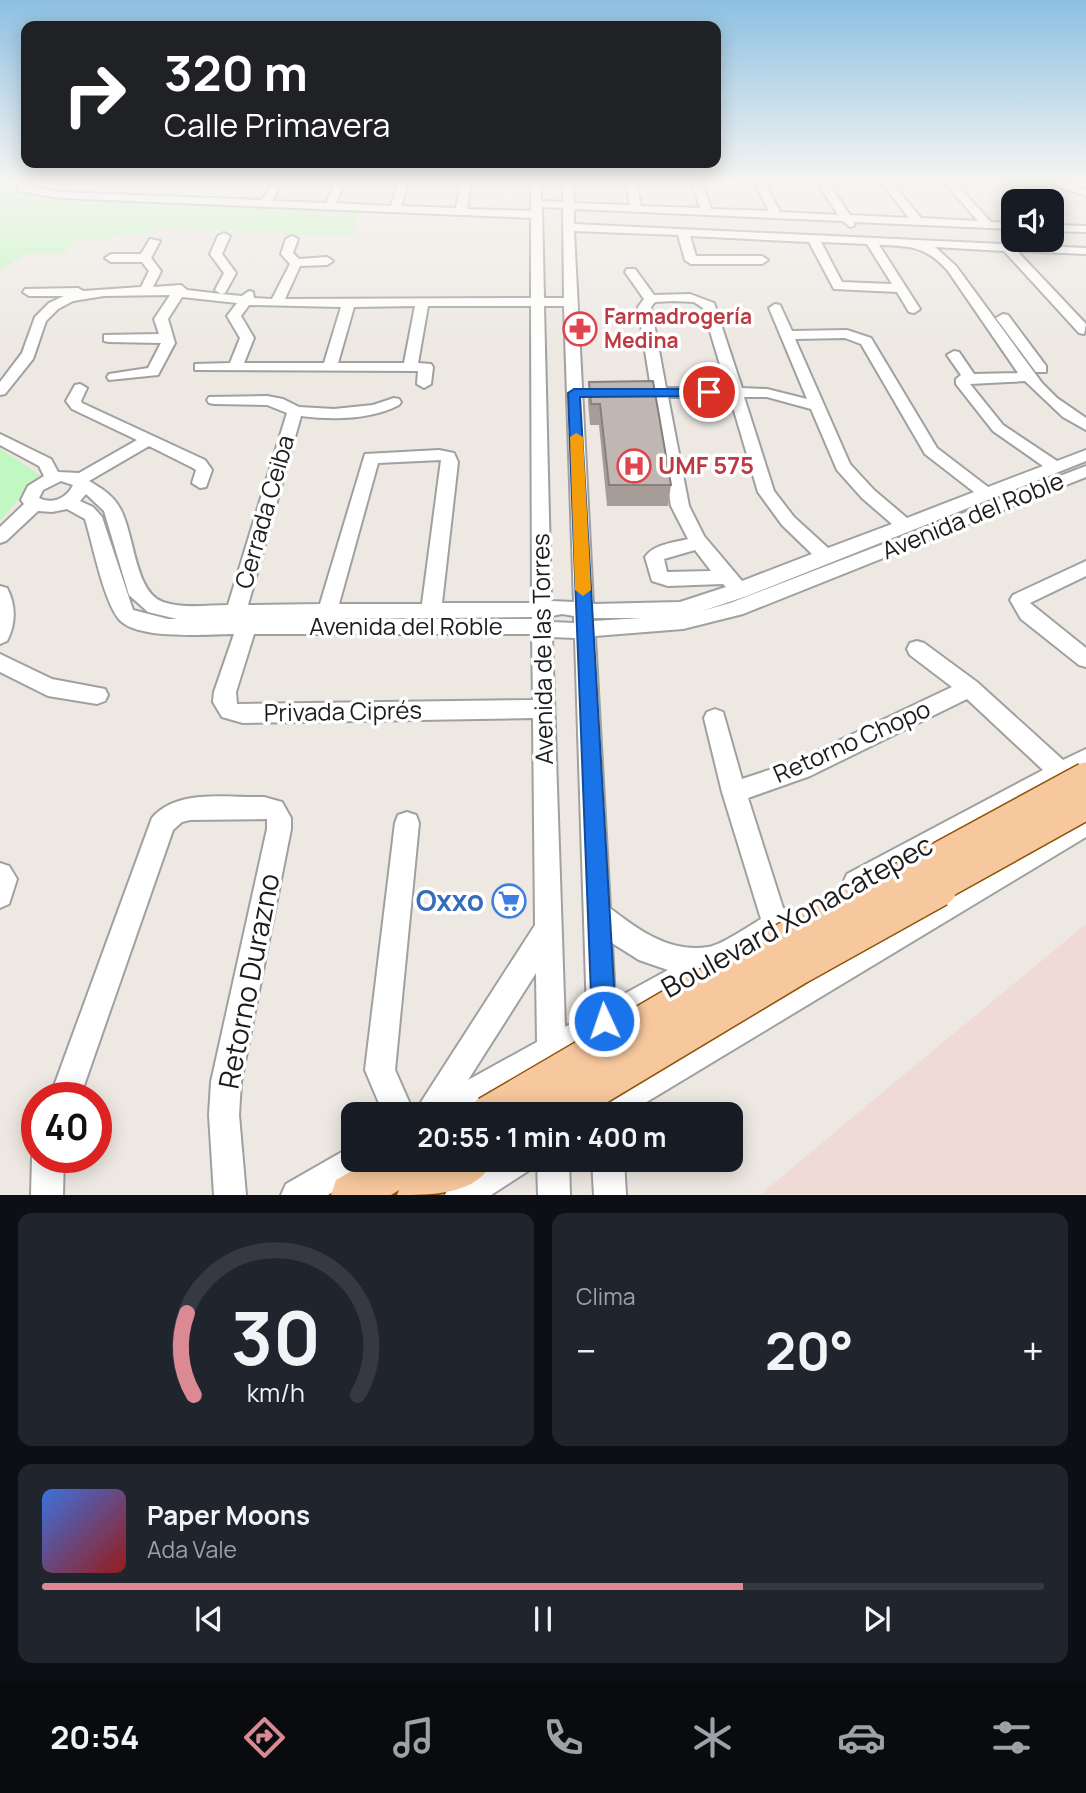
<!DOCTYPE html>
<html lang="es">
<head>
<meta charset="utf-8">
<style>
  :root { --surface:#171b24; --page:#20242c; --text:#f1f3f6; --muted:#9ea1a6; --line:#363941; --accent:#db8993 }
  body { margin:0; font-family:Manrope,sans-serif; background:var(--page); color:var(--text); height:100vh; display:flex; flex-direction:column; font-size:26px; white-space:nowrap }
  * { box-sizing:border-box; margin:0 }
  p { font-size:23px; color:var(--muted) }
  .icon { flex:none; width:38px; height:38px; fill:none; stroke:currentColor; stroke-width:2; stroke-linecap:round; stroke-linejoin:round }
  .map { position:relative; height:1195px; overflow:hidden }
  .panel { display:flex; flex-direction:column; gap:18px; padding:18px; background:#0d0f14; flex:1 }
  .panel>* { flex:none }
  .banner { position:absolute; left:21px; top:21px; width:700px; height:147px; border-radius:14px; box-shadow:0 4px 18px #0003; background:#202124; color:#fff; overflow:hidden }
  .fabs { position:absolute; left:1001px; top:189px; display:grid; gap:14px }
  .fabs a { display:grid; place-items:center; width:63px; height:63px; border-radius:14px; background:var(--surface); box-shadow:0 4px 18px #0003; font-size:35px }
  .speed { position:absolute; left:21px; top:1082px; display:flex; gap:14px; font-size:35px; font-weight:700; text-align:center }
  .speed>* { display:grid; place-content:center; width:91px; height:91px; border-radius:50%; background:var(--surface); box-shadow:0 4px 18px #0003; line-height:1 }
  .speed .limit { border:10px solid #d22; background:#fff; color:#111 }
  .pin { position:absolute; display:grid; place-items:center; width:60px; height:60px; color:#fff; margin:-30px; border:4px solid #fff; border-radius:50%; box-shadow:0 2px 7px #0007 }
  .me { position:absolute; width:77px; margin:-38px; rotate:357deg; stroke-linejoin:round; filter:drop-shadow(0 0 5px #0008) }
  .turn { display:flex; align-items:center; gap:24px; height:147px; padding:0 28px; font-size:32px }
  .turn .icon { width:91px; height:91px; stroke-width:2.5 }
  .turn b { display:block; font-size:49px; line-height:60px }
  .big { font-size:52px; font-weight:700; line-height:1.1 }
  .panel .widget { flex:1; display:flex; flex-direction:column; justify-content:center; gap:10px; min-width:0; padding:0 24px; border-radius:14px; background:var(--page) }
  .panel .dial { align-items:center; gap:0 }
  .dial svg { height:182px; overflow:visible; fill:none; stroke:var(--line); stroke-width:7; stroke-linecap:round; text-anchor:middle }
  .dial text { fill:var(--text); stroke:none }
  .song { display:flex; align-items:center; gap:21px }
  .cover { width:84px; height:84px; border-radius:10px; background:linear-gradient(135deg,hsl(220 70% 55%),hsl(0 70% 35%)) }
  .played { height:7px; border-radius:4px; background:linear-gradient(90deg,var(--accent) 70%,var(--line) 70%) }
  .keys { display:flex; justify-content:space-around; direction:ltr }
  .heat { display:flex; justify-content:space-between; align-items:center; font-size:38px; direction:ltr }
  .panel .tiles { flex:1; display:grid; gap:18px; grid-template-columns:1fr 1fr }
  .widget:last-child { grid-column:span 2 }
  .trip { position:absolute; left:341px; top:1102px; width:402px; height:70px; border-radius:14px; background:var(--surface); box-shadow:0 4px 18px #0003; font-weight:700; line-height:70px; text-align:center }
  .dock { display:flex; height:112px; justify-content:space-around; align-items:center; background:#090b0e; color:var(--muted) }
  .dock .icon { width:49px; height:49px }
  .dock .current { color:var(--accent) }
  .dock b { font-size:32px; color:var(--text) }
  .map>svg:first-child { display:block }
</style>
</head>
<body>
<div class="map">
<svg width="1086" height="1195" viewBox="0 0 1086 1195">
  <rect width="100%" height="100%" fill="#ede8e2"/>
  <path fill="#efdad5" d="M1086,924V1194H761L865,1107Z"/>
  <g fill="#c1f7c0">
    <path d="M0,183L35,198L361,210L352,236H284L283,232L154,228L149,233L118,234L110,240H77L62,254H28L0,269Z"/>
    <path d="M0,449L40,475L0,521Z"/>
  </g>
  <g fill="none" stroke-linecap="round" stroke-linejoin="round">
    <defs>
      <g id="minor">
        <path d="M18,183H28L27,187L60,192L262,200L272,183H282L272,201L326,203L335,183H345L336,203L391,206L398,183H408L401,206L456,208L461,183H471L467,209L531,211V183H541V201L563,202V183H573L574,203L630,205L626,183H636L641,206L700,208L692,183H702L711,209L769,211L755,183H765L780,212L838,215L818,183H828L850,215L909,218L882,183H892L921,218L978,221L945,183H955L991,222L1013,223V229L854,222V226L850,227L843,221L574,209V224L1086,248V254L1017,251L1086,324L1084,334L1079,333L1004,251L935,247L956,266L1042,383L1057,398L1086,418V430L1063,417L1025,381L970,384L1003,425L1057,461L1086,450V461L747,596L702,611L730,603L1086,466V477L743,614L683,629L595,636L610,908C638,930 670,953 708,947C722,945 747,927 761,919L722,792L704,718L707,712L715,709L723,712L742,779L796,761L952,687L910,655L907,649L910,643L917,641L924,643L977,682L1063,760L1086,749V770L856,895L847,892L843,883L847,874L1043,770L967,699L810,776L748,798L783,908L795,911L799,920L795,929L617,1030L620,1084L1086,813V837L625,1115H582L586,1103L590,1101L588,1046L566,1058L567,1082L563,1093L552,1097L541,1093L537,1075L466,1115H384L365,1070L395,823L398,815L407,812L416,815L419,823L395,1070L414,1113L535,925L533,718L243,723L222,717L213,702L214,692L234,634C208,634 135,641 118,618C103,598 93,545 85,519L67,509L52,512L38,511L6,541L0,543V527L24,504L21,500L28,486L44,476L39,466L0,445V434L51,459L58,472L79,473L137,440L72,409L66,401L75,385L80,384L87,388L81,401L82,403L205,460L212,470L206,487L200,488L192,483L196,470L193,468L149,446L89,481C101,488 111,494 118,505C135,530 133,591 163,602C183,609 208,605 228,605L287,413L267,405L214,404L209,403L207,400L209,397L267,396L283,399L299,407L334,409L373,405L394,398L399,399L401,402L399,405C370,420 333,420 301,416L248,605L320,604L365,454L439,450L454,453L458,462L442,603H532L531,306H428L418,363L431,364L433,367L431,384L424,388L417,384L418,371L195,370V364L230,363L240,338L227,316L237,303L182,297L168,319L175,343L158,375L109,380L107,377L109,374L148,368L161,343L109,342L104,341V335L159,334L154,319L170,295L104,296L73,301L58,309L46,321L33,359L5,394L0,395V382L22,353L35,317L49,303L64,296H29L23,292L25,289L78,288L83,291L141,287L149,271L142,262H111L105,258L111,254H141L150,239L160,241L151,258L161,271L153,287L181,285L187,290L221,294L215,290L224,273L210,254L218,236L224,233L230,236L222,254L236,273L225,293L221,294L242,296L249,291L253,292L254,298L272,299L290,264L281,254L286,239L292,236L298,239L293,253L299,259L327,257L333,261L327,265L300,266L285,299L531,298V218L60,198L18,191ZM542,207L563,208L564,298H544ZM574,231L678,235L685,260L691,264H762L768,260L762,256H696L690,236L809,242L834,289L897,292L909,312L914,313L920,309L879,245C910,246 926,246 948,271L1018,373L974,374L959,352L954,351L947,355L961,375L956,379V384L993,431L1043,466L988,487L937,448L871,338L847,330L792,331L780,305L775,304L769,308L807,399L767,389L742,388L714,303L690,294L654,295L635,269H627L625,272L644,299L638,307L651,388L642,392L653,396L671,506L688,539C673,543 654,544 645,557L652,581L668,586L723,584L726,587L680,602L593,604ZM821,242L867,244L892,284L842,282ZM673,301L694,302L703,308L727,388H666L651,307L655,302ZM249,305L341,307L324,363H244L254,338L241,316ZM415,306L404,363H338L354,307ZM544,306H564L574,602L551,601ZM845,338L861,344L925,454L974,492L907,518L874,490L850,464L795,339ZM668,397H730L758,492L782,525L812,554L742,581L704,536L689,506ZM744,397H767L811,409L837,470L862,498L892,524L828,548L794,517L774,491ZM441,460L422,604H339L378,463ZM61,481L73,485C67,498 52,505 39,498L43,490ZM86,494L104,511L129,595L148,612L177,619H326H168L133,610L102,517L93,507L80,501ZM695,550L711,571L667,572L664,559ZM562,614L574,616V623L552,622V616ZM532,617V619H328H329ZM594,618H642L594,621ZM254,634H532L533,700L237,704L236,692ZM552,637L575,638L587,1015L565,1027ZM612,943L639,960L668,970L615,999ZM536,973L537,1042L468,1080Z"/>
        <path d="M1009,183H1020L1038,201H1027Z"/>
        <path d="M1050,183H1064L1086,190V196Z"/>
        <path d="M1052,225L1086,226V232L1052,231Z"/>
        <path d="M1003,314L1008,315L1046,366V372H1036L996,318Z"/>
        <path d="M1086,561V576L1030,603L1086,648V667L1079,665L1021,619L1010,600L1013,595Z"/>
        <path d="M0,586L7,588C16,605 16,624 7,641L0,644Z"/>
        <path d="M0,654L52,679L105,689L108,695L105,701L97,704L48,696L0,672Z"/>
        <path d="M264,797L282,802L291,818V829L241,1082L239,1115L246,1195H214L209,1115L211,1082L267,829V819L190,820L182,822L173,830L80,1097H50L152,818C177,788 229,798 264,797Z"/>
        <path d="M0,863L9,866L17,879L9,904L0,908Z"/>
        <path d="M354,1145V1160H372L367,1171L328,1195H281L286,1184Z"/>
        <path d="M37,1146V1157H64L63,1195H31L32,1157Z"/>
        <path d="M487,1160H533L528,1171L491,1195H445L450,1184Z"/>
        <path d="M537,1160H569L570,1195H538Z"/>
        <path d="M592,1160H624L626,1195H594Z"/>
      </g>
      <path id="major" d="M371,1160H430L428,1165L436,1160H494C477,1195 433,1195 397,1195L399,1190L391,1195H331L336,1180Z"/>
    </defs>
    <use href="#minor" stroke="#a0a0a0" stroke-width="4"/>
    <use href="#major" stroke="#8e5306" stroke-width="4"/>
    <use href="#minor" fill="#fff" fill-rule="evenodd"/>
    <use href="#major" fill="#f7c79d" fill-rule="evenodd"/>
    <defs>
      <g id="major-bridge-far1">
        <path d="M880,889L1086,777"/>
        <path d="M935,889L1086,805"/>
      </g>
      <g id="major-bridge">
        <path d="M488,1115L782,943L883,888"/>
        <path d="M550,1115L798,966L938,888"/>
      </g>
    </defs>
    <use href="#major-bridge-far1" stroke="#8e5306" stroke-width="32" stroke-linecap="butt"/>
    <use href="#major-bridge" stroke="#8e5306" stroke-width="40" stroke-linecap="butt"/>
    <use href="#major-bridge-far1" stroke="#f7c79d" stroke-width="29"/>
    <use href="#major-bridge" stroke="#f7c79d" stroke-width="37"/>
  </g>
  <path fill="#a69d99" d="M589,382L671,485L668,506H607L599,425H590L588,402Z"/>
  <path fill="#c1b7b2" stroke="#87807d" stroke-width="2" d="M653,381L671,485H609L600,404H591L589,382Z"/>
  <linearGradient id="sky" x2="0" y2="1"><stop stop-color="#8dc0e2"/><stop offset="0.52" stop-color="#f7f5f2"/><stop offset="1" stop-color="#f7f5f2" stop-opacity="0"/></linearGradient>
  <rect width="1086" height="350" fill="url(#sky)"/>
  <path fill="#1a73e8" stroke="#114b97" stroke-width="2" d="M574,389H709L715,392L709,396L580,397L616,1021L612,1030L604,1033L595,1030L592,1021L568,393Z"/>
  <path fill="#f59e0b" d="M576,433L583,437L591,590L583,596L575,590L570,437Z"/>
  <defs>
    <symbol id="pharmacy-ring" viewBox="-11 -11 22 22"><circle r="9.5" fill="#fff" stroke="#e0444e" stroke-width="1.5"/><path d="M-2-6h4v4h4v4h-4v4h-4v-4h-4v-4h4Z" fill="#e0444e"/></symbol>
    <symbol id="hospital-ring" viewBox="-11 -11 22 22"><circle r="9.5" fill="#fff" stroke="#e0444e" stroke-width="1.5"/><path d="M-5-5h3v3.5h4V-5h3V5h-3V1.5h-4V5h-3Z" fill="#e0444e"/></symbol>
    <symbol id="supermarket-ring" viewBox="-11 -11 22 22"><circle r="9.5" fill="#fff" stroke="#3f7fe0" stroke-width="1.5"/><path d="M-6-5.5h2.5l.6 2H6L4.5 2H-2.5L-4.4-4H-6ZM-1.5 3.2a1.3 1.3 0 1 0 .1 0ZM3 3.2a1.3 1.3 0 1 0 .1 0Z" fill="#3f7fe0"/></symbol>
  </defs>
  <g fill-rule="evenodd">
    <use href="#pharmacy-ring" x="561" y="310" width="38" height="38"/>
    <use href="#hospital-ring" x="615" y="447" width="38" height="38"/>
    <use href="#supermarket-ring" x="490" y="882" width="38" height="38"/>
  </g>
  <g text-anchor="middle" stroke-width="7" stroke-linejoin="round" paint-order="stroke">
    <g font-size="21" font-weight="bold" fill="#be3a42" stroke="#fff" text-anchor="start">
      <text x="604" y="324">Farmadrogería<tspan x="604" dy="24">Medina</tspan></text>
    </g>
    <g font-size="24" font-weight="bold" fill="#be3a42" stroke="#fff" text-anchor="start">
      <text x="658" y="474">UMF 575</text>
    </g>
    <g font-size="24" fill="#1c1c1c" stroke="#fff">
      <text transform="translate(265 512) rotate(-74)" y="8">Cerrada Ceiba</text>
      <text transform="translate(973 516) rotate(-22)" y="8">Avenida del Roble</text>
      <text x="406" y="635">Avenida del Roble</text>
      <text transform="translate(543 649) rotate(-91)" y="8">Avenida de las Torres</text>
      <text transform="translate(343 712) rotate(-1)" y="8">Privada Ciprés</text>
      <text transform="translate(852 742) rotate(-24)" y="8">Retorno Chopo</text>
    </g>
    <g font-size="28" font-weight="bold" fill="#366cbe" stroke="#fff" text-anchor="end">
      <text x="484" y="911">Oxxo</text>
    </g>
    <g font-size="28" fill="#1c1c1c" stroke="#fff">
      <text transform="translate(797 916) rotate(-29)" y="10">Boulevard Xonacatepec</text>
      <text transform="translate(249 981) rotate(-79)" y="10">Retorno Durazno</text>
    </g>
  </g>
</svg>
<div class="fabs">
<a><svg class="icon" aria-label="sound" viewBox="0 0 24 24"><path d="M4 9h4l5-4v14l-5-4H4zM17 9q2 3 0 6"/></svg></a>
</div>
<div class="speed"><div class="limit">40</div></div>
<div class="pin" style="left:709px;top:392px;background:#d93025"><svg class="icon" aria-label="arrive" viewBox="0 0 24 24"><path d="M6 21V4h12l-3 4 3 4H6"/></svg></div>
<svg class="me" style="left:604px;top:1021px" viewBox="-20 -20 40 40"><circle r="17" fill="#1a73e8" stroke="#fff" stroke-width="3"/><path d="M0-11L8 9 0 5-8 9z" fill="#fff"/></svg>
<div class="trip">20:55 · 1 min · 400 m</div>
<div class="banner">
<div class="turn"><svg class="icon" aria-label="right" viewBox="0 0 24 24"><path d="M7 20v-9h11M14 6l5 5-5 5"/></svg><div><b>320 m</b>Calle Primavera</div></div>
</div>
</div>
<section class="panel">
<div class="tiles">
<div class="widget dial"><svg viewBox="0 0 100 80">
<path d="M14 69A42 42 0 1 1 86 69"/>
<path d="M14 69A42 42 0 0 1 11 33" stroke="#db8993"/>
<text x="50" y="56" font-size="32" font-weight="700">30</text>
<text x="50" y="72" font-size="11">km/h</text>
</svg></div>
<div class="widget"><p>Clima</p>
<div class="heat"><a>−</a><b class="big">20°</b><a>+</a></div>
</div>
<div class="widget">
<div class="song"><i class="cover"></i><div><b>Paper Moons</b><p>Ada Vale</p></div></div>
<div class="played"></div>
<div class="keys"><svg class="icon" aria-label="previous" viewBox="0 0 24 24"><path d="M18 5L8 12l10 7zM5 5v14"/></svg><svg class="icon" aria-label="pause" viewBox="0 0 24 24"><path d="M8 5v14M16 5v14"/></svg><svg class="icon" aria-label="next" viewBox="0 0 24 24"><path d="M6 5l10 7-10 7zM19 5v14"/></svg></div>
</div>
</div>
</section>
<nav class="dock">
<b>20:54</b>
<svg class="icon current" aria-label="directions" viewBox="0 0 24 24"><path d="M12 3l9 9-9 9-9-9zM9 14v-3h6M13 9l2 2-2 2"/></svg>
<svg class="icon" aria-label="music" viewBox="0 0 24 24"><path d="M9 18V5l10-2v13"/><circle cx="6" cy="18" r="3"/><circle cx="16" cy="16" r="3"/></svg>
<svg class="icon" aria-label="phone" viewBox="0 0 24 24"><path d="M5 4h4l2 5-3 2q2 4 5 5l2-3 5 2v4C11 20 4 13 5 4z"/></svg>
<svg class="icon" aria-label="climate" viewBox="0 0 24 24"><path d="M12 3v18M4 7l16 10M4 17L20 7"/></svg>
<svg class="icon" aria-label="car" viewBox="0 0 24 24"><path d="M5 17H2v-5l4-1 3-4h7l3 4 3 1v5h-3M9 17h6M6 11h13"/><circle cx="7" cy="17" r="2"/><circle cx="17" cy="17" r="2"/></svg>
<svg class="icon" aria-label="filters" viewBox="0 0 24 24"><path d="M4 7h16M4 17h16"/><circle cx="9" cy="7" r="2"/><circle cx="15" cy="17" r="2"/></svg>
</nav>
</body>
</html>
